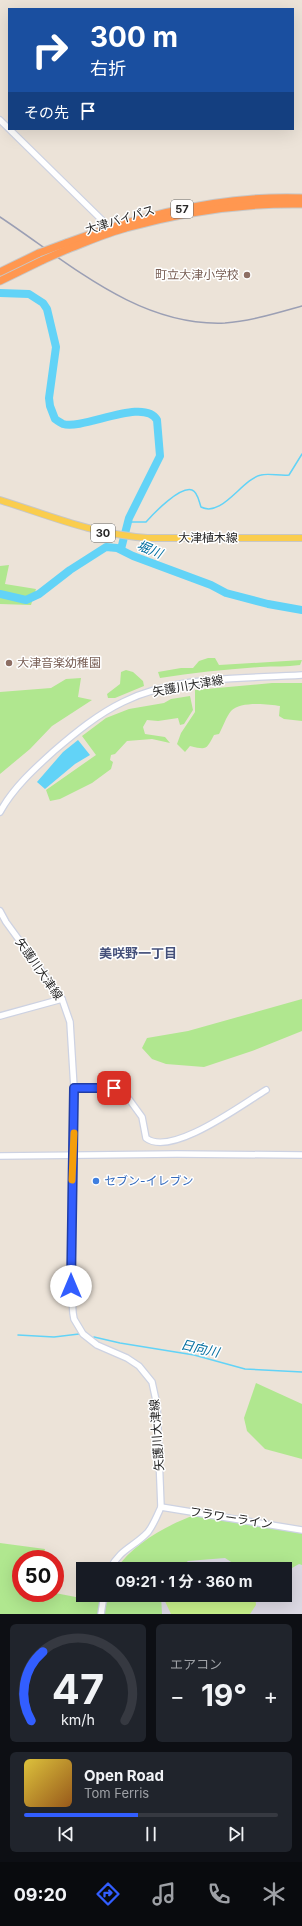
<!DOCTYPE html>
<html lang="ja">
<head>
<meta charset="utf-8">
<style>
  :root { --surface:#171b24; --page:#20242c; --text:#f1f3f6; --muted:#9ea1a6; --line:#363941; --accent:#325eff }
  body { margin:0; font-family:Inter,"Noto Sans JP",sans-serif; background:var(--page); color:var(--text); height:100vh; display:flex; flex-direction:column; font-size:15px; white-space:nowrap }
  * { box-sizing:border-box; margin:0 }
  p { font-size:13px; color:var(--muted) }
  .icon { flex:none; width:22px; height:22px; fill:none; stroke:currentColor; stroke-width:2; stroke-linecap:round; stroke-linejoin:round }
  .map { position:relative; height:1614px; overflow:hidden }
  .drawer { display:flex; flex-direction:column; gap:10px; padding:10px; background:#0d0f14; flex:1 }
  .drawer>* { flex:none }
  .top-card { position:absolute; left:8px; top:8px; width:286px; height:122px; border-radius:0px; box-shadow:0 4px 16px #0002; background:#1a4fa0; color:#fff; overflow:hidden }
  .speed { position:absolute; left:12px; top:1550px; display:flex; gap:8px; font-size:20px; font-weight:700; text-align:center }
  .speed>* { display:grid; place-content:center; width:52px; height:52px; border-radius:50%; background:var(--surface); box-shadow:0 4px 16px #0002; line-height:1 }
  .speed .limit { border:6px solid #d22; background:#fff; color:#111 }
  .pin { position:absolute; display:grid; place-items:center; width:34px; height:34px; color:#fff; margin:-17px; border-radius:8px; box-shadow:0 2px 6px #0006 }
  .me { position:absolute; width:44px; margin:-22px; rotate:0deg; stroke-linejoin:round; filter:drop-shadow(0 0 3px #0008) }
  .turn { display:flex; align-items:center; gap:14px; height:84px; padding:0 16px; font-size:18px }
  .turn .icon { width:52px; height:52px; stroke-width:2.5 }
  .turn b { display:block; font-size:28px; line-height:34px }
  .then { display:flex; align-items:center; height:38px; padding:0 16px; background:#0003; gap:8px; font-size:15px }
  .big { font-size:30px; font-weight:700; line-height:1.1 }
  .drawer .widget { flex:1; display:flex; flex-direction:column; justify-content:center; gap:6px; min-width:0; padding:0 14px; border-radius:6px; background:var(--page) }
  .drawer .dial { align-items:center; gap:0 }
  .dial svg { height:104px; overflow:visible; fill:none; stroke:var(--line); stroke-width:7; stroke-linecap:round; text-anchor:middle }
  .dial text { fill:var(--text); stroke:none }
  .song { display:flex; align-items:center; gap:12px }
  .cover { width:48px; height:48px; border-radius:6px; background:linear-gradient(135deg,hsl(50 70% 55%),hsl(30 70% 35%)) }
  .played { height:4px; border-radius:2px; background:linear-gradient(90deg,var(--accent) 45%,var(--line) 45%) }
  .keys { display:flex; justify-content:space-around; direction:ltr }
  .heat { display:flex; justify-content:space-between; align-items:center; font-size:22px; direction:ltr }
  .drawer .tiles { flex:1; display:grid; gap:10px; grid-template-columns:1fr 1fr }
  .widget:last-child { grid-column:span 2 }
  .trip { position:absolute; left:76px; top:1562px; width:216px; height:40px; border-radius:0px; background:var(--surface); box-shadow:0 4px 16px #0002; font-weight:700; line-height:40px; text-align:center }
  .tab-bar { display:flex; height:64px; justify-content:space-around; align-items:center; background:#090b0e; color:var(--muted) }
  .tab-bar .icon { width:28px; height:28px }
  .tab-bar .on { color:var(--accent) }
  .tab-bar b { font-size:18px; color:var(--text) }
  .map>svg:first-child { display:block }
</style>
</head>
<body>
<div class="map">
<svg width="302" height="1614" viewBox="0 0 302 1614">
  <rect width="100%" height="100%" fill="#ece3d8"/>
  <path fill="#dcd9e3" d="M302,1542V1614H113L116,1595H285V1569H132Z"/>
  <g fill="#b0e78f">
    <path d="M9,565L5,584L36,589L31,605L0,604V566Z"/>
    <path d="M208,658H215L219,665L302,660L300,665C287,667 274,666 260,667C227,669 193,673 160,678L158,672L181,668H193L199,661Z"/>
    <path d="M126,670L133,672L143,681L144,686L115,698H108L107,694L120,684L121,672Z"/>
    <path d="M81,678L78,697L92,700L52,726L30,749L0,774V692L51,688L66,679Z"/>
    <path d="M272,683H302V721L284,719L279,716L280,706C268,704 240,701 231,711C226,717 223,727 219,734L214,735C206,750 207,750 190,746L185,752L177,744L181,733L195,712V690Z"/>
    <path d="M190,696L193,710L184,724L180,725L178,718L158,721L147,720L143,727L145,734L165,737L170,743L152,739L127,741L115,754L111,755L110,760L113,762L111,769L92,783L60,799L50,801L46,790L96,755L82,736L106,718L129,709L164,703L171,699Z"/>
    <path d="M302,999V1031L252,1051L204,1067L166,1064L152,1059L142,1048L147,1038L188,1031Z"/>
    <path d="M256,1383L302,1404V1459L265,1449L247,1431L244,1418Z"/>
    <path d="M195,1515L302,1533V1565L299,1564L285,1572V1569H242L225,1558L188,1561L178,1569H116C134,1543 167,1525 195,1515Z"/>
    <path d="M0,1543L45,1549L43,1559H21V1593H55L107,1603L109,1595H161L162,1614H0Z"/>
  </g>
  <g fill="#c7f08a">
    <path d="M224,1562L234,1569H186L191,1566Z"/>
    <path d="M162,1595H255L256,1605L250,1614H171Z"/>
  </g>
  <path fill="#62d3f7" d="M78,740L90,755L75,764L45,789L37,782L63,752Z"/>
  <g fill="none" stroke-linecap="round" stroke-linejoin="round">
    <g stroke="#62d3f7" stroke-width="1.5">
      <path d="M128,522H146C154,513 180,486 192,490C198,492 199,502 201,507C222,518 242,479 261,475C269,473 280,476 289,475L302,454"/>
      <path d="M18,1335L54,1337L79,1334"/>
      <path d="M94,1337L120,1343L194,1355L245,1369L302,1372"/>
    </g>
    <g stroke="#62d3f7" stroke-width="8">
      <path d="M0,293L29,294L43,303L47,309L56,347L49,398L50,406L55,419C58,421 61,423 63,424C84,430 144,397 157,420L160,456L129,518L121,549"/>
      <path d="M0,594L26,600L39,594L70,570L106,547L117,548L133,556L211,585L226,593L268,604L302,610"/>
    </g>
    <defs>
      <g id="secondary">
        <path d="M0,120L105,223"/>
        <path d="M0,812C13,788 34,769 54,751C75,733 98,714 123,702C178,675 243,679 302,675"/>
        <path d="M0,911L6,922L62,999L70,1022L74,1088L71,1193V1286L73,1313L74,1319L83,1334L97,1345L127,1358L139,1366L152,1382L157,1405L161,1507C157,1516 154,1524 148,1532C134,1547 120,1549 110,1569"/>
        <path d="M0,1016L62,999"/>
        <path d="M74,1088H114L120,1090L126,1095L142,1117L146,1138C171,1158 244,1103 266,1090"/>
        <path d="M0,1156L177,1154L302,1155"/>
        <path d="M161,1507L302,1530"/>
        <path d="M101,1614L104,1595"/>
      </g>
      <path id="primary" d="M0,500C51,516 92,534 147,538H302"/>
      <g id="highway">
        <path d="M66,243C141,215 221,195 302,198"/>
        <path d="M68,249C87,242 106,233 126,228C183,212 243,203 302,204"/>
        <path d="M0,272L39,253"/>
        <path d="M0,281L43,260"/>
      </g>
    </defs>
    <use href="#secondary" stroke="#cdd2e2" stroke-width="8"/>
    <use href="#primary" stroke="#c7c7c7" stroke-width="8"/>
    <use href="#highway" stroke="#c7c7c7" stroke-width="9"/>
    <use href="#secondary" stroke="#fff" stroke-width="5.5"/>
    <use href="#primary" stroke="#facd4e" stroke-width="6"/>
    <use href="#highway" stroke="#ff9750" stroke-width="7"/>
    <path stroke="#9b9fb4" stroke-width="1.5" d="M0,217C68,262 138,327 225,323C251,321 277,313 302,306"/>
    <defs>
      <g id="highway-bridge">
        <path d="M39,253L66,243"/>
        <path d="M43,260L68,249"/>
      </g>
    </defs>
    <use href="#highway-bridge" stroke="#c7c7c7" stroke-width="9" stroke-linecap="butt"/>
    <use href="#highway-bridge" stroke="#ff9750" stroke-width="7"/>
  </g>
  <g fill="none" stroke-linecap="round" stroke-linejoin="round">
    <defs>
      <path id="route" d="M71,1286L74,1088H114"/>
    </defs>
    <use href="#route" stroke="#203da6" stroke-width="10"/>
    <use href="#route" stroke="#325eff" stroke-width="7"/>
    <path stroke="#f59e0b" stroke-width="7" d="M72,1180L74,1133"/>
  </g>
  <g fill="#8d6e63" stroke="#fff" stroke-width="1.5">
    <circle cx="247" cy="275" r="4"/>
    <circle cx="9" cy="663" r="4"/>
  </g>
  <circle fill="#3f7fe0" stroke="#fff" stroke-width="1.5" cx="96" cy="1181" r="4"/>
  <g text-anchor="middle" stroke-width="3" stroke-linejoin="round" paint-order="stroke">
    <g fill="#fff" stroke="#686868" stroke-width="1">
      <rect x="171" y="200" width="22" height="18" rx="3"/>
      <rect x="91" y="524" width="24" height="18" rx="3"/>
    </g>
    <g font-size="11" font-weight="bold" fill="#282828">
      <text x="182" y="213">57</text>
      <text x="103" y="537">30</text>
    </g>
    <g font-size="12" fill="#282828" stroke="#fff">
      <text transform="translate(120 220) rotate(-17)" y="4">大津バイパス</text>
      <text x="208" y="542">大津植木線</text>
      <text transform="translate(188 686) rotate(-10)" y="4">矢護川大津線</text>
      <text transform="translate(39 969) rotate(55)" y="4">矢護川大津線</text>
      <text transform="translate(157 1435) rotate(-94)" y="4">矢護川大津線</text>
      <text transform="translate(231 1518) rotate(9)" y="4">フラワーライン</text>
    </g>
    <g font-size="12" fill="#785e54" stroke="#fff" text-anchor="end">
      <text x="239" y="279">町立大津小学校</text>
      <text x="17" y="667" text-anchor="start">大津音楽幼稚園</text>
    </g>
    <g font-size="12" fill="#366cbe" stroke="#fff" text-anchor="start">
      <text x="104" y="1185">セブン-イレブン</text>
    </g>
    <g font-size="13" font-style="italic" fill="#046fa0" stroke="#fff">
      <text transform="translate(150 549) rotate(23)" y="5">堀川</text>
      <text transform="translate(200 1348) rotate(13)" y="5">日向川</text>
    </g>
    <g font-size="13" font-weight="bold" fill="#45517b" stroke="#fff">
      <text x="138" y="958">美咲野一丁目</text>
    </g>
  </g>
</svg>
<div class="speed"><div class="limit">50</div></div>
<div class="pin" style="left:114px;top:1088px;background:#d93025"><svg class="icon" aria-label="arrive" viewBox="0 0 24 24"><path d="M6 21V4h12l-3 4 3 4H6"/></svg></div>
<svg class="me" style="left:71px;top:1286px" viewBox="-20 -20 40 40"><circle r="19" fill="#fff"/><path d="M0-13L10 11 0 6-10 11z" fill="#325eff"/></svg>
<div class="trip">09:21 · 1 分 · 360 m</div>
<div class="top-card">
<div class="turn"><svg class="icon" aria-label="right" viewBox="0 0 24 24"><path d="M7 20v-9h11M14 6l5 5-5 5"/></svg><div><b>300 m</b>右折</div></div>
<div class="then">その先<svg class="icon" aria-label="arrive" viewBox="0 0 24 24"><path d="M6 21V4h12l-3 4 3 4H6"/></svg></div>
</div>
</div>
<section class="drawer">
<div class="tiles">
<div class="widget dial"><svg viewBox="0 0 100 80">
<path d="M14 69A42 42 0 1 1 86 69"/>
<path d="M14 69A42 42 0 0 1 23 16" stroke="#325eff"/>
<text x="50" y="56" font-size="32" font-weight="700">47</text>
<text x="50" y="72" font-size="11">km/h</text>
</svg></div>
<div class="widget"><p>エアコン</p>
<div class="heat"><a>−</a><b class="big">19°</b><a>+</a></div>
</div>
<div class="widget">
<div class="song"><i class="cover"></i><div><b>Open Road</b><p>Tom Ferris</p></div></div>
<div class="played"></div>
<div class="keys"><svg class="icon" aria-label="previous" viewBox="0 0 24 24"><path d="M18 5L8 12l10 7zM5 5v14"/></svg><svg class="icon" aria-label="pause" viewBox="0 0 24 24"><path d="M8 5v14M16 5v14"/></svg><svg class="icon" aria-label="next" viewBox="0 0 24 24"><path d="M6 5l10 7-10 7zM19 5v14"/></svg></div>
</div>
</div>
</section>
<nav class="tab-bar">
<b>09:20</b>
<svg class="icon on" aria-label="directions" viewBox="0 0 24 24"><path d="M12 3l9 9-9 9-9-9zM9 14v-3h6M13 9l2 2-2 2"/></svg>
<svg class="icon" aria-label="music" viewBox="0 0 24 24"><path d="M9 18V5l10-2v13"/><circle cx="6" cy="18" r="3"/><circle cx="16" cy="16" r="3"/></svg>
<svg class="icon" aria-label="phone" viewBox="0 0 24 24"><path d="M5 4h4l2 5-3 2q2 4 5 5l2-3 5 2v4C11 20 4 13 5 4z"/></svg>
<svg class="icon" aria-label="climate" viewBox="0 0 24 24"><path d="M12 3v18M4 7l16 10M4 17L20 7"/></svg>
</nav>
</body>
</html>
